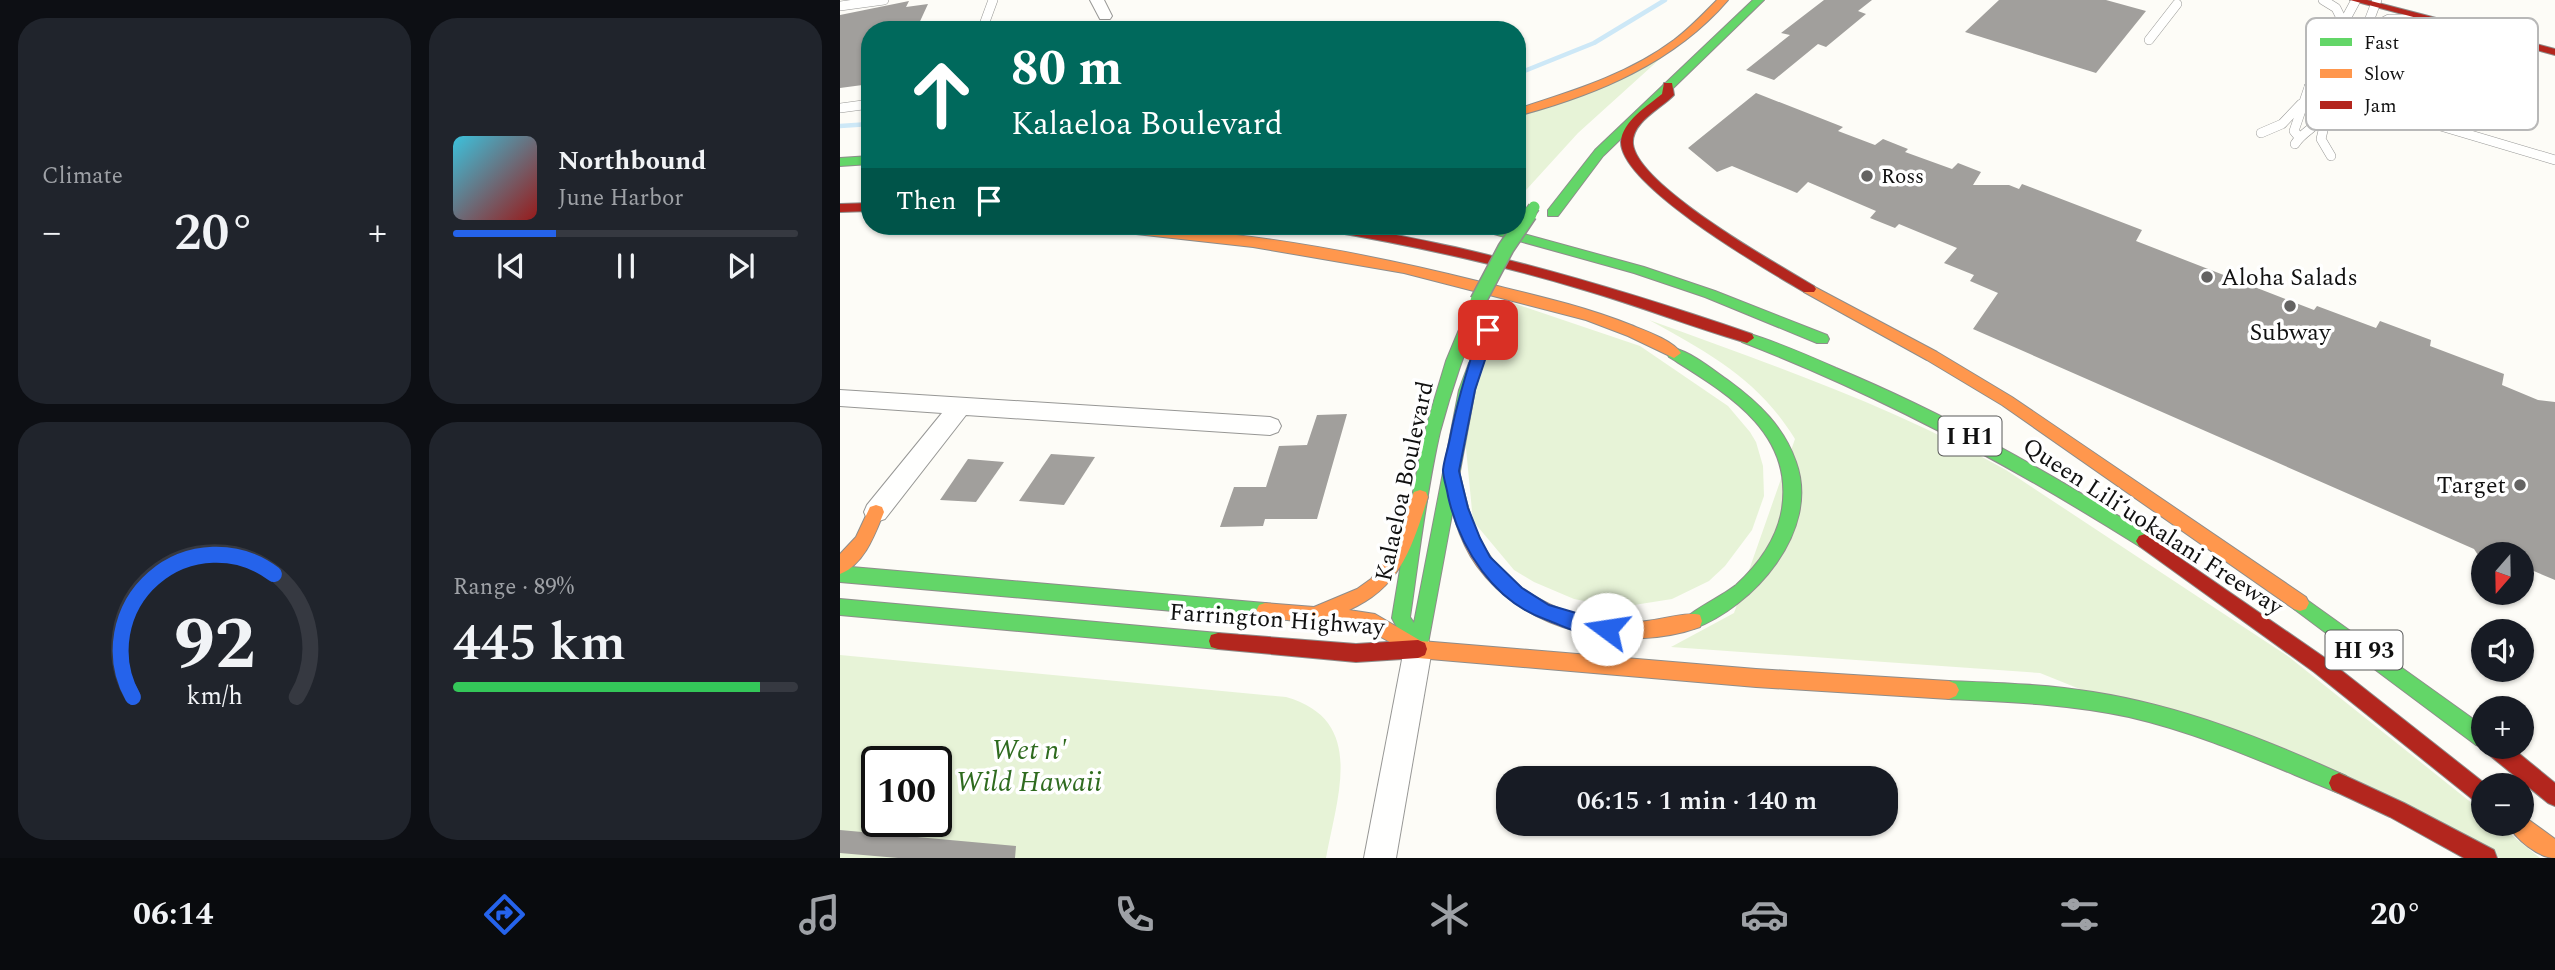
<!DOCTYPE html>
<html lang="en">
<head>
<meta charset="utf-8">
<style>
  :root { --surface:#171b24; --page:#20242c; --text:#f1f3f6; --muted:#9ea1a6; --line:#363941; --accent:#2563eb }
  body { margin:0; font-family:Spectral,serif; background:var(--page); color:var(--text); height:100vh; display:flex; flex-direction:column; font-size:26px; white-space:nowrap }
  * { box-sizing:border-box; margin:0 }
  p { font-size:23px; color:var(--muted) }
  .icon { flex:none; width:38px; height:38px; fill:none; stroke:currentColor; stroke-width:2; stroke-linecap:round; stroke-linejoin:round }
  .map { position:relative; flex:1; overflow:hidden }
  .drawer { display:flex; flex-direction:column; gap:18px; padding:18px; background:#0d0f14; width:840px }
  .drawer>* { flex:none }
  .banner { position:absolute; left:21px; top:21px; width:665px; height:214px; border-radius:28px; box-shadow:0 2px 5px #0004; background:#00695c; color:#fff; overflow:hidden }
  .needle { width:46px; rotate:200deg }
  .tools { position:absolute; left:1631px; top:542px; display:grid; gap:14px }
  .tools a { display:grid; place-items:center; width:63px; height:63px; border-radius:50%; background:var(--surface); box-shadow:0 2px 5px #0004; font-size:35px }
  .speed { position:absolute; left:21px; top:746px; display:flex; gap:14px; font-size:35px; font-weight:700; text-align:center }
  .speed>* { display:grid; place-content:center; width:91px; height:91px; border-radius:50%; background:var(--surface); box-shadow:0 2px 5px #0004; line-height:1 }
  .speed .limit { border:4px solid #111; border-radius:10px; background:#fff; color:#111 }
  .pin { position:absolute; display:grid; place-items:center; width:60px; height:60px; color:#fff; margin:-30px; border-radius:14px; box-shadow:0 4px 10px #0006 }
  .me { position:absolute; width:77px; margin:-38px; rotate:284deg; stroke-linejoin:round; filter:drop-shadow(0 0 5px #0008) }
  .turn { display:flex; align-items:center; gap:24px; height:147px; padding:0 35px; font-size:32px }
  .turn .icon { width:91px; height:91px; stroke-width:2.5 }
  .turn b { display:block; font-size:49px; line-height:60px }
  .then { display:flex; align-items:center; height:66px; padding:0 35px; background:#0003; gap:14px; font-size:26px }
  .big { font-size:52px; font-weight:600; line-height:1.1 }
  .drawer .card { flex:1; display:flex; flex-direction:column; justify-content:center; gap:10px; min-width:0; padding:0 24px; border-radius:28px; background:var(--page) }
  .drawer .dial { align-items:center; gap:0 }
  .dial svg { height:182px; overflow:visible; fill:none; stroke:var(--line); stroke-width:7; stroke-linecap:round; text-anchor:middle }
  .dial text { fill:var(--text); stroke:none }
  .song { display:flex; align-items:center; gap:21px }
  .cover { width:84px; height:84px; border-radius:10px; background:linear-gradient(135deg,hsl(190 70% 55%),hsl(0 70% 35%)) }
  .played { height:7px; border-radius:4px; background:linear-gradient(90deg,var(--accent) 30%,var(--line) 30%) }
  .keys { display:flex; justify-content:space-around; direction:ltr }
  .heat { display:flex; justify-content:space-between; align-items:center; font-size:38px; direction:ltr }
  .charge { height:10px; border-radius:5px; background:linear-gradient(90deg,#34c759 89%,var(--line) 0) }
  .drawer .tiles { flex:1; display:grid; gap:18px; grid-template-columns:repeat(2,1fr) }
  .trip { position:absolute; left:656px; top:766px; width:402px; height:70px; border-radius:28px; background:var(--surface); box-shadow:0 2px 5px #0004; font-weight:600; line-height:70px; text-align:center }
  .menu { display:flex; height:112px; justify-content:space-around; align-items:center; background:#090b0e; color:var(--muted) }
  .menu .icon { width:49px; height:49px }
  .menu .active { color:var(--accent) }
  .menu b { font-size:32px; color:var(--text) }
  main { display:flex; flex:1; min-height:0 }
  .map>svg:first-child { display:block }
</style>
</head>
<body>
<main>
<section class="drawer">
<div class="tiles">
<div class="card"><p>Climate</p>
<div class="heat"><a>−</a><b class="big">20°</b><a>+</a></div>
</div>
<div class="card">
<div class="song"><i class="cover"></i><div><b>Northbound</b><p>June Harbor</p></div></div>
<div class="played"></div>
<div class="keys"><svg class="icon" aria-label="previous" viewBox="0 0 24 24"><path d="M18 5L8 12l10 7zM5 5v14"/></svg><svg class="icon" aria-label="pause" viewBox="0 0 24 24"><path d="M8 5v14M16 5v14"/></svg><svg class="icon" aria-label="next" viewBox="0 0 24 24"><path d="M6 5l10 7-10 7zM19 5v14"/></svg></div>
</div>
<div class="card dial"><svg viewBox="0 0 100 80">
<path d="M14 69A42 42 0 1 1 86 69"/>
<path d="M14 69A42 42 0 0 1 76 15" stroke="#2563eb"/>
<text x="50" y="56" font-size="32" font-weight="700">92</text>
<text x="50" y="72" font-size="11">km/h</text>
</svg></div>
<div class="card"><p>Range · 89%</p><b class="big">445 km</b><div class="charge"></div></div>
</div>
</section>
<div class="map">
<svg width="1715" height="858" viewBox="0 0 1715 858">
  <rect width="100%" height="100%" fill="#fdfcf7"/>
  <g fill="#e7f3d7" fill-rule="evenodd">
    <path d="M822,57L738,133L677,200V115Z"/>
    <path d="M664,300L800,346L888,406L910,432L916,442L923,466L924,496L912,530L885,566L869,581L832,599L794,605L755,603L734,599L694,582L674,570L633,521L625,438L637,379Z"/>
    <path d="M809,320C930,364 1053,406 1166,470L1449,657L1643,812V824H1658L1700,858H1660L1200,673L831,647L894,613L955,439C918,379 869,353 809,320Z"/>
    <path d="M0,655L446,697C527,720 497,796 486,858H0ZM37,761H96V821H37Z"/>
  </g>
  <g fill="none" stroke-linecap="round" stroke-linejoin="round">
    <g stroke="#cde8f7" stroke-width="4.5">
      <path d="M677,74L754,43L825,0"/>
      <path d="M0,126L30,124"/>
    </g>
  </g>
  <g fill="#a19f9c">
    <path d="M984,0H1032L1018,11L1026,14L986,47L978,44L934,80L906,70L950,35L941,33Z"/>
    <path d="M1159,0H1266L1306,11L1256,73L1125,32Z"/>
    <path d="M69,1L66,7L88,4L76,30H30V84L0,88V15Z"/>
    <path d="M916,93L1003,127L998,131L1035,145L1043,139L1068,149L1065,152L1112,169L1118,163L1141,172L1133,185H1169L1179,189L1182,184L1302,230L1296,241L1474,310L1477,306L1536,328L1540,321L1591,340L1590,346L1664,374L1662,385L1698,400L1715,402V580L1682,566V555H1638L1634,549L1133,329L1158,293L1130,281L1134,275L1104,263L1117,248L1059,224L1055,228L1030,218L1036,211L968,182L957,193L892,166L877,172L848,148Z"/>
    <path d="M507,414L477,519H425L423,526L380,527L394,487H426L439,446L467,445L477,415Z"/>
    <path d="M211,454L255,457L224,505L179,501Z"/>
    <path d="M128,459L164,462L136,502L100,500Z"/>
    <path d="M0,830L176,846L175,858H58L0,853Z"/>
  </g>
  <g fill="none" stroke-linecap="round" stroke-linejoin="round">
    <defs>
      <g id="lane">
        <path d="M1483,0L1496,8L1503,22"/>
        <path d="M0,6L44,0"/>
        <path d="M142,30L153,0"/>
        <path d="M1528,30L1549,19H1577"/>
        <path d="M1309,40L1337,4"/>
        <path d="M1469,87L1715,160"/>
        <path d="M0,108L30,104"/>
        <path d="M1486,118L1481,139L1491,156"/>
        <path d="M1421,133L1442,124L1461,104"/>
        <path d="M1459,137L1454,131L1469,87L1516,0"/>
        <path d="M1455,144C1462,132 1477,127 1485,114C1508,79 1522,39 1537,0"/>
      </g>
      <g id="street">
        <path d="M250,0H264L272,16L270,19H260Z"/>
        <path d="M0,390L430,417L438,420L441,426L438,432L430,435L126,415L45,519L36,522L27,519L24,512L27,505L102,413L0,406Z"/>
        <path d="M578,637L588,640L592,649L556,858H524L564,649L568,640Z"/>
      </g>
      <g id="fast">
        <path d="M913,0H924L763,156L718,216H708V210L755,150Z"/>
        <path d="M30,156V164L0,166V158Z"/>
        <path d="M635,226H655L804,267L875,291L987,335L989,339L987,343H977L865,297L794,273L636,229Z"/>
        <path d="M638,296L645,301C627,344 612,387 600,432C586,493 579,556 570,617L574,623L619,390L629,363H639L641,367L635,390L587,649L585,655L578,658L571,655L552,618L572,497L584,434L606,361L631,301Z"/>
        <path d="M907,333C937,342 967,355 996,368C1107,414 1210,473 1311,536L1314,541L1311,546L1305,548L1299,546C1172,466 1042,396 902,342L900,338L902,334Z"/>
        <path d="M834,348C853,353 873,370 889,381C919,403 944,427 956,462C981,531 913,607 853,629L846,627L844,621C848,612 884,595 896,585C918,565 937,539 942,509C954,431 886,393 829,357L827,353L829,349Z"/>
        <path d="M0,566L425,603L431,605L434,611L431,617L425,619L0,582Z"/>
        <path d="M1460,595L1643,726L1644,747L1636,745L1454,609L1451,603L1454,597Z"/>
        <path d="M0,599L378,633L385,635L387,641L385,647L378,649L0,615Z"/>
        <path d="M1109,681C1157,683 1205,684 1253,692C1342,706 1425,739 1506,776L1509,783L1506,790L1499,793C1429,765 1363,734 1289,717C1230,704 1169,702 1109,699L1102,696L1099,690L1102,684Z"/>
      </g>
      <g id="slow">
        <path d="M877,0H888C834,63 756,95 677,116V109C732,91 787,75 834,40C850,28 863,14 877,0Z"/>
        <path d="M254,226C382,226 513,250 637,281C689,294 741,305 791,325C806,331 832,340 841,353L834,358L788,336L746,320L564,273L413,247L260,230Z"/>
        <path d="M969,284L1097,352L1172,397L1466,597L1469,603L1466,609L1460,611L1454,609L1162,405L1087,360L964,292L962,289Z"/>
        <path d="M611,465L617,466L619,471C625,497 631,524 644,547C675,599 738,623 796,622C813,622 848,611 860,615L862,621L860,627C785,654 685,633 637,566C617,538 610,504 603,471L605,466Z"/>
        <path d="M580,490L586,492L588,497C572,547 561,587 509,610L535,614L581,641L916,669L1109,681L1116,684L1119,690L1116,696L1109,699L916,687L578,658L525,628L419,617L416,611L419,605L425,603L474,607L517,589L531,579L551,552L572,497L574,492Z"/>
        <path d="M36,505L42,507L44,512C35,534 24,565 0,574V554L16,537L30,507Z"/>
        <path d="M1682,815L1715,839V858C1699,858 1675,839 1668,824H1682Z"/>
      </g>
      <g id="jam">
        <path d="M1510,0H1527L1715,49V55Z"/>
        <path d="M824,83H832L834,95C822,108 791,122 793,144C798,186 937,264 974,286L976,289L974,292H964C927,270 781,186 781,142C782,121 809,105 822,94Z"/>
        <path d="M30,203V211L0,212V204Z"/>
        <path d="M476,226C524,226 571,238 619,248C718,271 816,301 912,334L914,338L907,343C852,327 799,306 744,290C658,264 570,245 482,230Z"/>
        <path d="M1305,534L1488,660L1648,786H1643V805L1636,802L1474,672L1299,546L1296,541L1299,536Z"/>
        <path d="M378,633L516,644L578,640L585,643L587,649L585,655L578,658L516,662L378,649L371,647L369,641L371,635Z"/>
        <path d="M1645,747H1671L1715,783V806L1708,803L1648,754Z"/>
        <path d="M1499,773L1564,803L1654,850L1657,858H1624L1550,817L1492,790L1489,783L1492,776Z"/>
      </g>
    </defs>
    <use href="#lane" stroke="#979795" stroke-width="10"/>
    <use href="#street" stroke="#979795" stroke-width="2"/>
    <use href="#fast" stroke="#8e8d8b" stroke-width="2"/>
    <use href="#slow" stroke="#8e8d8b" stroke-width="2"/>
    <use href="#jam" stroke="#8e8d8b" stroke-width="2"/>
    <use href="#lane" stroke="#fffffe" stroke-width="9"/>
    <use href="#street" fill="#fffffe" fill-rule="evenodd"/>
    <use href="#fast" fill="#63d668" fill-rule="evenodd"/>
    <use href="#slow" fill="#ff974d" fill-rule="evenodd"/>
    <use href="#jam" fill="#b3261e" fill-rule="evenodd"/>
    <defs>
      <path id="fast-bridge-far1" d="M688,216L694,207"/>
      <path id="fast-bridge" d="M638,301L666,248L689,214"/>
    </defs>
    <use href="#fast-bridge-far1" stroke="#8e8d8b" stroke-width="13" stroke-linecap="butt"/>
    <use href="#fast-bridge" stroke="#8e8d8b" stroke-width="18" stroke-linecap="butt"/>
    <use href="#fast-bridge-far1" stroke="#63d668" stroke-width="11"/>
    <use href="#fast-bridge" stroke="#63d668" stroke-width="15"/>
  </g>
  <path fill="#2563eb" stroke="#184099" stroke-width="2" d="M648,325L655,330L635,390L619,471L628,508L640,538L650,557L682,588L709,605L774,624L777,629L774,635C755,643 726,627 707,620C654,602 620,549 608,496C607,488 603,478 603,470C604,460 608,449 610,438C617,401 628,366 640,330Z"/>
  <g fill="#646362" stroke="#fff" stroke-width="2.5">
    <circle cx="1027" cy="176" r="7"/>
    <circle cx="1367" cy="277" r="7"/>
    <circle cx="1450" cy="306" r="7"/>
    <circle cx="1680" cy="485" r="7"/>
  </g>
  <g text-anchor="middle" stroke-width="7" stroke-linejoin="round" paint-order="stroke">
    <g font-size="21" fill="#111" stroke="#fff" text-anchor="start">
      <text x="1041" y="183">Ross</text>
    </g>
    <g fill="#fff" stroke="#585858" stroke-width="2">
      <rect x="1098.5" y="416.5" width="63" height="39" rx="5"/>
      <rect x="1485.5" y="630.5" width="77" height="39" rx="5"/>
    </g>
    <g font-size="23" font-weight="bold" fill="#111">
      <text x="1130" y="444">I H1</text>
      <text x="1524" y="658">HI 93</text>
    </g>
    <g font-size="24" fill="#111" stroke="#fff" text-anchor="start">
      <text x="1381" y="285">Aloha Salads</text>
      <text x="1450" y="340" text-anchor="middle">Subway</text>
      <text x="1666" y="493" text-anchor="end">Target</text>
    </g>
    <g font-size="24" fill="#111" stroke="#fff">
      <text transform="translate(564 481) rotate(-78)" y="8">Kalaeloa Boulevard</text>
      <text transform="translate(1313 526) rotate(33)" y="8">Queen Liliʻuokalani Freeway</text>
      <text transform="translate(437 619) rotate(4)" y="8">Farrington Highway</text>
    </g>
    <g font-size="28" font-style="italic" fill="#2f6b1f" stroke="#fff">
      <text x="189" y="759">Wet n'<tspan x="189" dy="32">Wild Hawaii</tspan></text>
    </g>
  </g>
  <rect x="1466" y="18" width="232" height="112" rx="10" fill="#fff" stroke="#b8b8b8" stroke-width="2"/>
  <rect x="1480" y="38" width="32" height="8" fill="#63d668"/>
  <rect x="1480" y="69" width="32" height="9" fill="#ff974d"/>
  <rect x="1480" y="101" width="32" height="8" fill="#b3261e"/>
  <g font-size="19" fill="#111">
    <text x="1524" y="49">Fast</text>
    <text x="1524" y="80">Slow</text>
    <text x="1524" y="112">Jam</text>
  </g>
</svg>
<div class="tools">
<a><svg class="needle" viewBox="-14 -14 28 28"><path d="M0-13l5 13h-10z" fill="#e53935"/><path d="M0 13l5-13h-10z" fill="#9ea1a6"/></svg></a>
<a><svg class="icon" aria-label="sound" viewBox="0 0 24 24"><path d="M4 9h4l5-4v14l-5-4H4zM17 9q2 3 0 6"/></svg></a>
<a>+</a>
<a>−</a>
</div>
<div class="speed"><div class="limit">100</div></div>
<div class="pin" style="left:648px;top:330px;background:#d93025"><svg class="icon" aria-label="arrive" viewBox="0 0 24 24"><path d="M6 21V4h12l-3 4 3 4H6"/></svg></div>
<svg class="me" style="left:767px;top:629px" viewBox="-20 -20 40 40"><circle r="19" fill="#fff"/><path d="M0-13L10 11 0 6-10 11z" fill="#2563eb"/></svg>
<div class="trip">06:15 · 1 min · 140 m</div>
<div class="banner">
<div class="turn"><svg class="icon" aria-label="ahead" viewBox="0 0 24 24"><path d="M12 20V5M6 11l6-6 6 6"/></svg><div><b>80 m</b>Kalaeloa Boulevard</div></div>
<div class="then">Then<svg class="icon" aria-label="arrive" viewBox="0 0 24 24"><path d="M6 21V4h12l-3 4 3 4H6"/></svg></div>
</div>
</div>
</main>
<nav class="menu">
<b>06:14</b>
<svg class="icon active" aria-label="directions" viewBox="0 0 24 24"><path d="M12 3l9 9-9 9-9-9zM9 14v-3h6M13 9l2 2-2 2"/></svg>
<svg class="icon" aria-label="music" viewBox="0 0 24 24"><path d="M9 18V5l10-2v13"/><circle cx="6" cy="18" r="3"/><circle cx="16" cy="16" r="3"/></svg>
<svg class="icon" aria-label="phone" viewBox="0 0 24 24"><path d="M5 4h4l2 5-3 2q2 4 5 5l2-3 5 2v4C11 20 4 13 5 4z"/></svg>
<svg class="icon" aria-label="climate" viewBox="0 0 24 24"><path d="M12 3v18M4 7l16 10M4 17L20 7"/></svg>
<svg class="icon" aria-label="car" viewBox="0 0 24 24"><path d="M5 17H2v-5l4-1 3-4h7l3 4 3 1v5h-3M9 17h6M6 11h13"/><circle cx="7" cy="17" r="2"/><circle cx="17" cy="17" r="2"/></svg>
<svg class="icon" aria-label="filters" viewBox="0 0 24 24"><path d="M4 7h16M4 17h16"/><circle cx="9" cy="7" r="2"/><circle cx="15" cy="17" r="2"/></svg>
<b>20°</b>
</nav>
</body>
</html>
